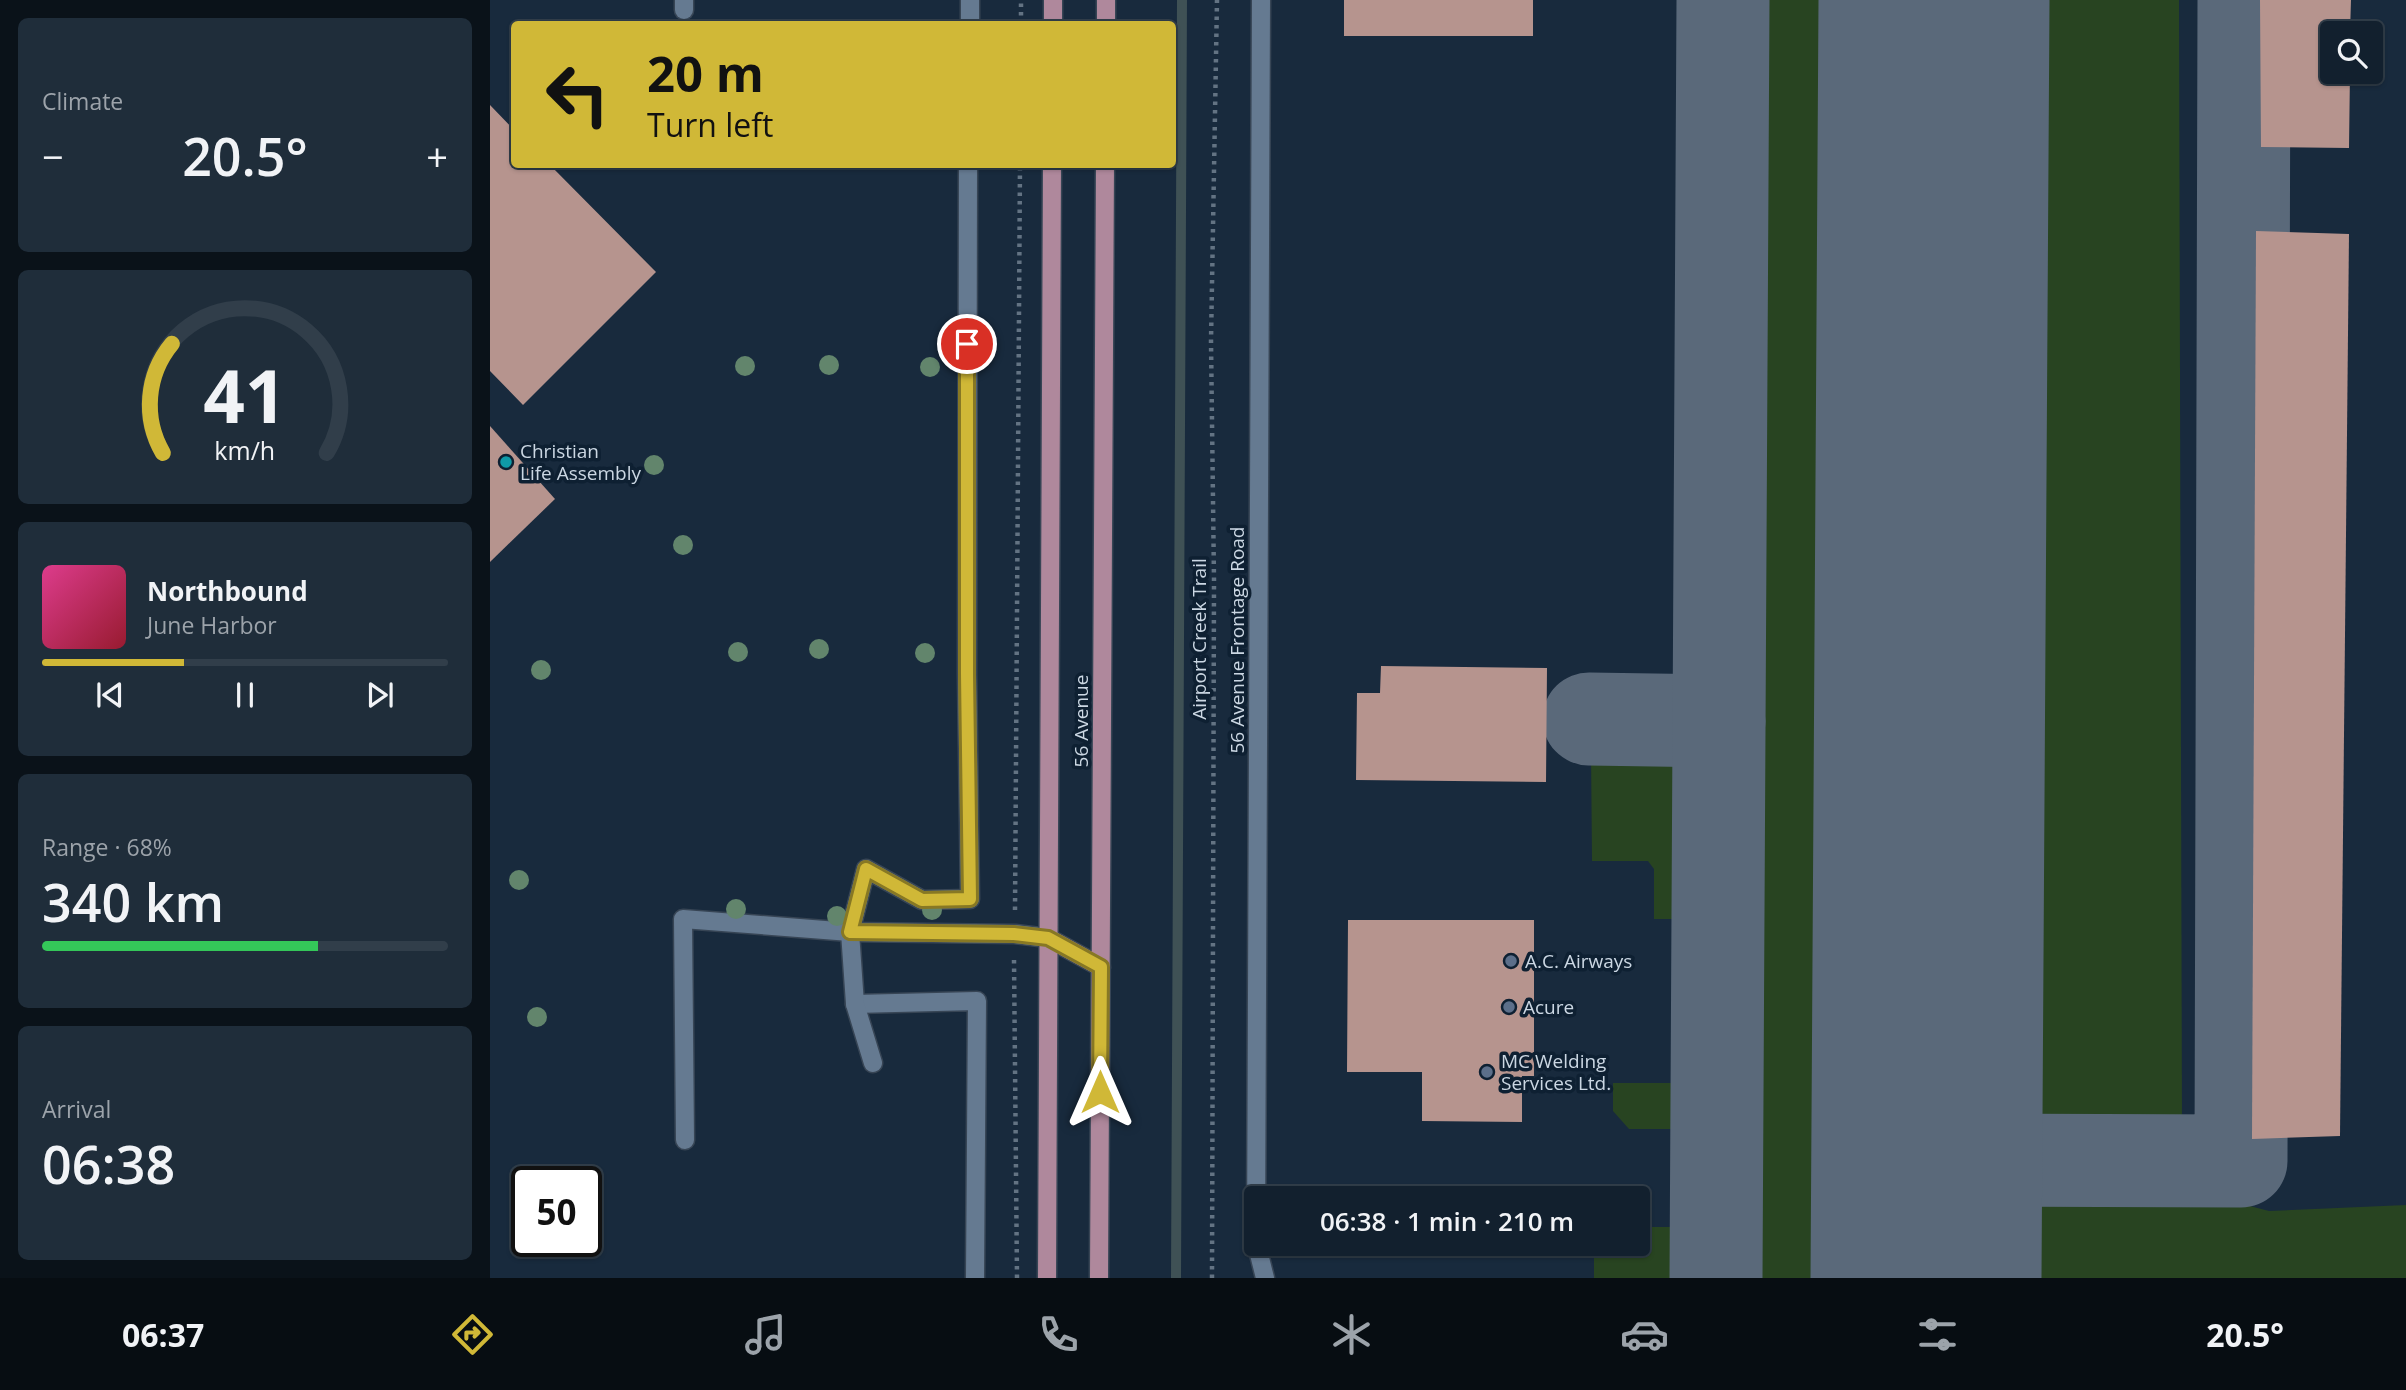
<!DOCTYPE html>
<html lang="en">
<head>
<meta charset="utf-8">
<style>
  :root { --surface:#12202e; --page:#1f2d3a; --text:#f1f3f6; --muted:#9ca3aa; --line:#313e4a; --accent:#d0b837 }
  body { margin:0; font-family:"Open Sans",sans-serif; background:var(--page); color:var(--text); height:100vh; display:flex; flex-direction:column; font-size:26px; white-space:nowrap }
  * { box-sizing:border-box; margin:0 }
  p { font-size:23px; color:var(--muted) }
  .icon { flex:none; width:38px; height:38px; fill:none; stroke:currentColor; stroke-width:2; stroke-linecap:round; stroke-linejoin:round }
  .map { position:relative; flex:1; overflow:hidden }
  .panel { display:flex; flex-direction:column; gap:18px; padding:18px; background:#0a1219; width:490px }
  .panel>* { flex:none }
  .hud { position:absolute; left:21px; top:21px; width:665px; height:147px; border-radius:7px; box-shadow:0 2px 5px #0004,0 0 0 2px var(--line); background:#d0b837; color:#111; overflow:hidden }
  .fabs { position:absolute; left:1830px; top:21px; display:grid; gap:14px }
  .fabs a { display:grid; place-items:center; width:63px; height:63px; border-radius:7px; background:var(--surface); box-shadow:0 2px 5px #0004,0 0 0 2px var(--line); font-size:35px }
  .speed { position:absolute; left:21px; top:1166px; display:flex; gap:14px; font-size:35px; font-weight:700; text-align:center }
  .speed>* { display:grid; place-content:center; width:91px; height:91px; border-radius:50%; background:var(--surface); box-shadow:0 2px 5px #0004,0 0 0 2px var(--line); line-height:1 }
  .speed .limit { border:4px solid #111; border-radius:10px; background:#fff; color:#111 }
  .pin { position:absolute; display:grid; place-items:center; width:60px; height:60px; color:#fff; margin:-30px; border:4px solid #fff; border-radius:50%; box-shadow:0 2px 7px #0007 }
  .me { position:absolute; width:77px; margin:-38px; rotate:0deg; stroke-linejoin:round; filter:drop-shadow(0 0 5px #0008) }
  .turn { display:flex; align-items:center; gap:24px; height:147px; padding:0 21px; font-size:32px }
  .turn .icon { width:91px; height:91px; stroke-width:2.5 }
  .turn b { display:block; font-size:49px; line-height:60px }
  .big { font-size:52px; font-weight:600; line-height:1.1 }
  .panel .tile { flex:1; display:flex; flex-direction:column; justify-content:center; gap:10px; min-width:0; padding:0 24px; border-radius:10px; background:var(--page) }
  .panel .dial { align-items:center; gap:0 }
  .dial svg { height:182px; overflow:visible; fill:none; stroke:var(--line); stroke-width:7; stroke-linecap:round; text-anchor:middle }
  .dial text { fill:var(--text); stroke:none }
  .song { display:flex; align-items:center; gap:21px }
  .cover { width:84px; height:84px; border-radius:10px; background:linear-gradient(135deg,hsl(330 70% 55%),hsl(350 70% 35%)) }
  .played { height:7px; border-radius:4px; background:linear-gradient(90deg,var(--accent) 35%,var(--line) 35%) }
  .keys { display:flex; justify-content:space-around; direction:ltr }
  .heat { display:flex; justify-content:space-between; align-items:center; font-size:38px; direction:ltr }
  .charge { height:10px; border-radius:5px; background:linear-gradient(90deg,#34c759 68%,var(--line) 0) }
  .trip { position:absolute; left:754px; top:1186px; width:406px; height:70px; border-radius:7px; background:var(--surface); box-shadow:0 2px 5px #0004,0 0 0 2px var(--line); font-weight:600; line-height:70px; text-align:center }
  .menu { display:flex; height:112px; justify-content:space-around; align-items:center; background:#070d12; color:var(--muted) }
  .menu .icon { width:49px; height:49px }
  .menu .active { color:var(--accent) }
  .menu b { font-size:32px; color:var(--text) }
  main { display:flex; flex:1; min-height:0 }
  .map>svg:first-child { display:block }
</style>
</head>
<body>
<main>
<section class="panel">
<div class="tile"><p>Climate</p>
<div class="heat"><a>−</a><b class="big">20.5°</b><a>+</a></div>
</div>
<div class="tile dial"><svg viewBox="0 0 100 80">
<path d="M14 69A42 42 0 1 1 86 69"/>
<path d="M14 69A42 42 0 0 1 18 21" stroke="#d0b837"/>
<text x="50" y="56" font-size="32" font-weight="700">41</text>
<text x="50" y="72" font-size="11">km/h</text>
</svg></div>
<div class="tile">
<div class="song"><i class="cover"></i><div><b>Northbound</b><p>June Harbor</p></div></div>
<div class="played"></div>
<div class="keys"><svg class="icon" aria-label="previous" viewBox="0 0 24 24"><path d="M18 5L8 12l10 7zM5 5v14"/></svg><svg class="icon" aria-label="pause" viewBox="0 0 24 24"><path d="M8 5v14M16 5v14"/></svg><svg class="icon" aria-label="next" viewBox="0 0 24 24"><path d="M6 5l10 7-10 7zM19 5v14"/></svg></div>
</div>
<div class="tile"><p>Range · 68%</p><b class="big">340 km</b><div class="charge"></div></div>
<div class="tile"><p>Arrival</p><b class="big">06:38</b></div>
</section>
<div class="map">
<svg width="1916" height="1278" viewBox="0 0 1916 1278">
  <rect width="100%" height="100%" fill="#182a3d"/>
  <g fill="#284421">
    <path d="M1251,0H1383L1375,1278H1243Z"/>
    <path d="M1503,0H1689L1692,1133L1496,1135Z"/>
    <path d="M1115,735L1196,736L1194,919H1164V869L1158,861H1102L1101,752Z"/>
    <path d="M1123,1083H1192V1129H1139L1123,1111Z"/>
    <path d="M1496,1188H1691L1779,1211L1916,1205V1278H1494Z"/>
    <path d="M1148,1227H1191L1190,1278H1104V1252L1133,1253L1134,1244H1148Z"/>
  </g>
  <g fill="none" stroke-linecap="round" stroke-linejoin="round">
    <path stroke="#3f5155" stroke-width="10" d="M686,1278L692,0"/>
    <g stroke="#5a697a" stroke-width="93">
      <path d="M1099,719L1229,721"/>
      <path d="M1437,1160L1751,1161L1754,0"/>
      <path d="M1226,1278L1233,0"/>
    </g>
    <path stroke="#5a697a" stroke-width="231" d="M1436,1278L1444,0"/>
  </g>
  <g fill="#b6948e">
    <rect x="854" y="0" width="189" height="36"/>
    <path d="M1770,0H1861L1860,33H1843V72H1860L1859,148L1771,147Z"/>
    <path d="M0,105L24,130V164H59L166,272L33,405L0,371Z"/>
    <path d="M1766,231L1859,234L1850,1136L1762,1139Z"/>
    <path d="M0,426L65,499L0,562Z"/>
    <path d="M891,666L1057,668L1056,782L866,780L867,693H890Z"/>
    <path d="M858,920H1044V1076H1032V1122L932,1121V1072H857Z"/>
  </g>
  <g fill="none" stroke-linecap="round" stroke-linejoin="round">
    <defs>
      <g id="minor">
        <path d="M771,0L766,1242L775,1278"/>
        <path d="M194,10V0"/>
        <path d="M480,24V0"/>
        <path d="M365,1004L487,1001L485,1278"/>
        <path d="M383,1063L365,1004L360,932L376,869L432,900L480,899L477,674L478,164"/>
        <path d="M195,1140L193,919L360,932L525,934L558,938"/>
      </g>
      <g id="major">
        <path d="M563,24V0"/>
        <path d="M616,24V0"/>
        <path d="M558,938L611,967"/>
        <path d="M557,1278L562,164"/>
        <path d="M609,1278L615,164"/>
      </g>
    </defs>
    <use href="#minor" stroke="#374555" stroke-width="21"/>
    <use href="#major" stroke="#374555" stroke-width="21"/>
    <g stroke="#637383" stroke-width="4.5" stroke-dasharray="3.5 5" stroke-linecap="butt">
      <path d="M531,24V0"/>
      <path d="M525,910L530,164"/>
      <path d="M524,960L527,1278"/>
      <path d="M722,1278L724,580L721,341L727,0"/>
    </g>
    <use href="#minor" stroke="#657a91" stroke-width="18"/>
    <use href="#major" stroke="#af889c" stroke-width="18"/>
  </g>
  <g fill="#62856c">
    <circle cx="339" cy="365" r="10"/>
    <circle cx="255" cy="366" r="10"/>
    <circle cx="440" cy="367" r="10"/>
    <circle cx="164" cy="465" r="10"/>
    <circle cx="193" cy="545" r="10"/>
    <circle cx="329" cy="649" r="10"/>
    <circle cx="248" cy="652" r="10"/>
    <circle cx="435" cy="653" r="10"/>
    <circle cx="51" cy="670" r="10"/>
    <circle cx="29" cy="880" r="10"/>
    <circle cx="246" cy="909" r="10"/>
    <circle cx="442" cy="910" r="10"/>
    <circle cx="347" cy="916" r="10"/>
    <circle cx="47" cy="1017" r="10"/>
  </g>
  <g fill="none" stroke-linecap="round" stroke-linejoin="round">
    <defs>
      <path id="route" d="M477,344V674L480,899L432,900L376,869L360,932L524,934L558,938L611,967L610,1092"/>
    </defs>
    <use href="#route" stroke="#877824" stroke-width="18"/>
    <use href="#route" stroke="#d0b837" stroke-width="12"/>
  </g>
  <circle fill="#0f9aa8" stroke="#0e2032" stroke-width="2.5" cx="16" cy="462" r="7"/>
  <g fill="#5c6f8a" stroke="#0e2032" stroke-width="2.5">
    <circle cx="1021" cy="961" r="7"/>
    <circle cx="1019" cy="1007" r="7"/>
    <circle cx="997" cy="1072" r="7"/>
  </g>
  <g text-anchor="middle" stroke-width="7" stroke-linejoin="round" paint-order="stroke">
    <g font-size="19" fill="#cbd7e3" stroke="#0e2032" text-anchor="start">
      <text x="30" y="458">Christian<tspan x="30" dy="22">Life Assembly</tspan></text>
      <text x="1035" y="968">A.C. Airways</text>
      <text x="1033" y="1014">Acure</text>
      <text x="1011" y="1068">MC Welding<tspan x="1011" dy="22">Services Ltd.</tspan></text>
    </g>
    <g font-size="19" fill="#cbd7e3" stroke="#0e2032">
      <text transform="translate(709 639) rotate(-90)" y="7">Airport Creek Trail</text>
      <text transform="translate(747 640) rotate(-90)" y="7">56 Avenue Frontage Road</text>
      <text transform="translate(591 721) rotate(-90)" y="7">56 Avenue</text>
    </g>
  </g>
</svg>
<div class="fabs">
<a><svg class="icon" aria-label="search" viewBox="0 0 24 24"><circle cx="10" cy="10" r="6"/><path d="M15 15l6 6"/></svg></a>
</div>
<div class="speed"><div class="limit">50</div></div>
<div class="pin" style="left:477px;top:344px;background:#d93025"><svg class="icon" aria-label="arrive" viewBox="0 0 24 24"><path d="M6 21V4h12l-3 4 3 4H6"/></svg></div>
<svg class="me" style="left:610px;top:1092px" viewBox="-20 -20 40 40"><path d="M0-17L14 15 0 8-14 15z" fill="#d0b837" stroke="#fff" stroke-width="4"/></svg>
<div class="trip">06:38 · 1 min · 210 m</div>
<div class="hud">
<div class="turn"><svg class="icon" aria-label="left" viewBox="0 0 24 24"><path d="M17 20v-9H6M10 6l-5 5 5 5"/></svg><div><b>20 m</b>Turn left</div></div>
</div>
</div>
</main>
<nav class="menu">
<b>06:37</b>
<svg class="icon active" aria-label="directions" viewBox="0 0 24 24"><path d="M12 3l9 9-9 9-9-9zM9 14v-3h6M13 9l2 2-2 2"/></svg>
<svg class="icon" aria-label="music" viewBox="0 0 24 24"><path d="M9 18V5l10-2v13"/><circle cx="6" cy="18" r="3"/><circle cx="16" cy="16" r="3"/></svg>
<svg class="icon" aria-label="phone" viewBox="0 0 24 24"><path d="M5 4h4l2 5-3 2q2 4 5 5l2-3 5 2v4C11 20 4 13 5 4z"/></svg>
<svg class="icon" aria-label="climate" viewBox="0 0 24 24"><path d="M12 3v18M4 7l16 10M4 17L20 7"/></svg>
<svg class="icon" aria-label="car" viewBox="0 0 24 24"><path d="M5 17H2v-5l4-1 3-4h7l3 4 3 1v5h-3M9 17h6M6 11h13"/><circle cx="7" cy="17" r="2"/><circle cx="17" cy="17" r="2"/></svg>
<svg class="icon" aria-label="filters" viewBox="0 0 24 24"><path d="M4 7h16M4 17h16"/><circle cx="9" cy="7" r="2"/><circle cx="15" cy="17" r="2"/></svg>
<b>20.5°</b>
</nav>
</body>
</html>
